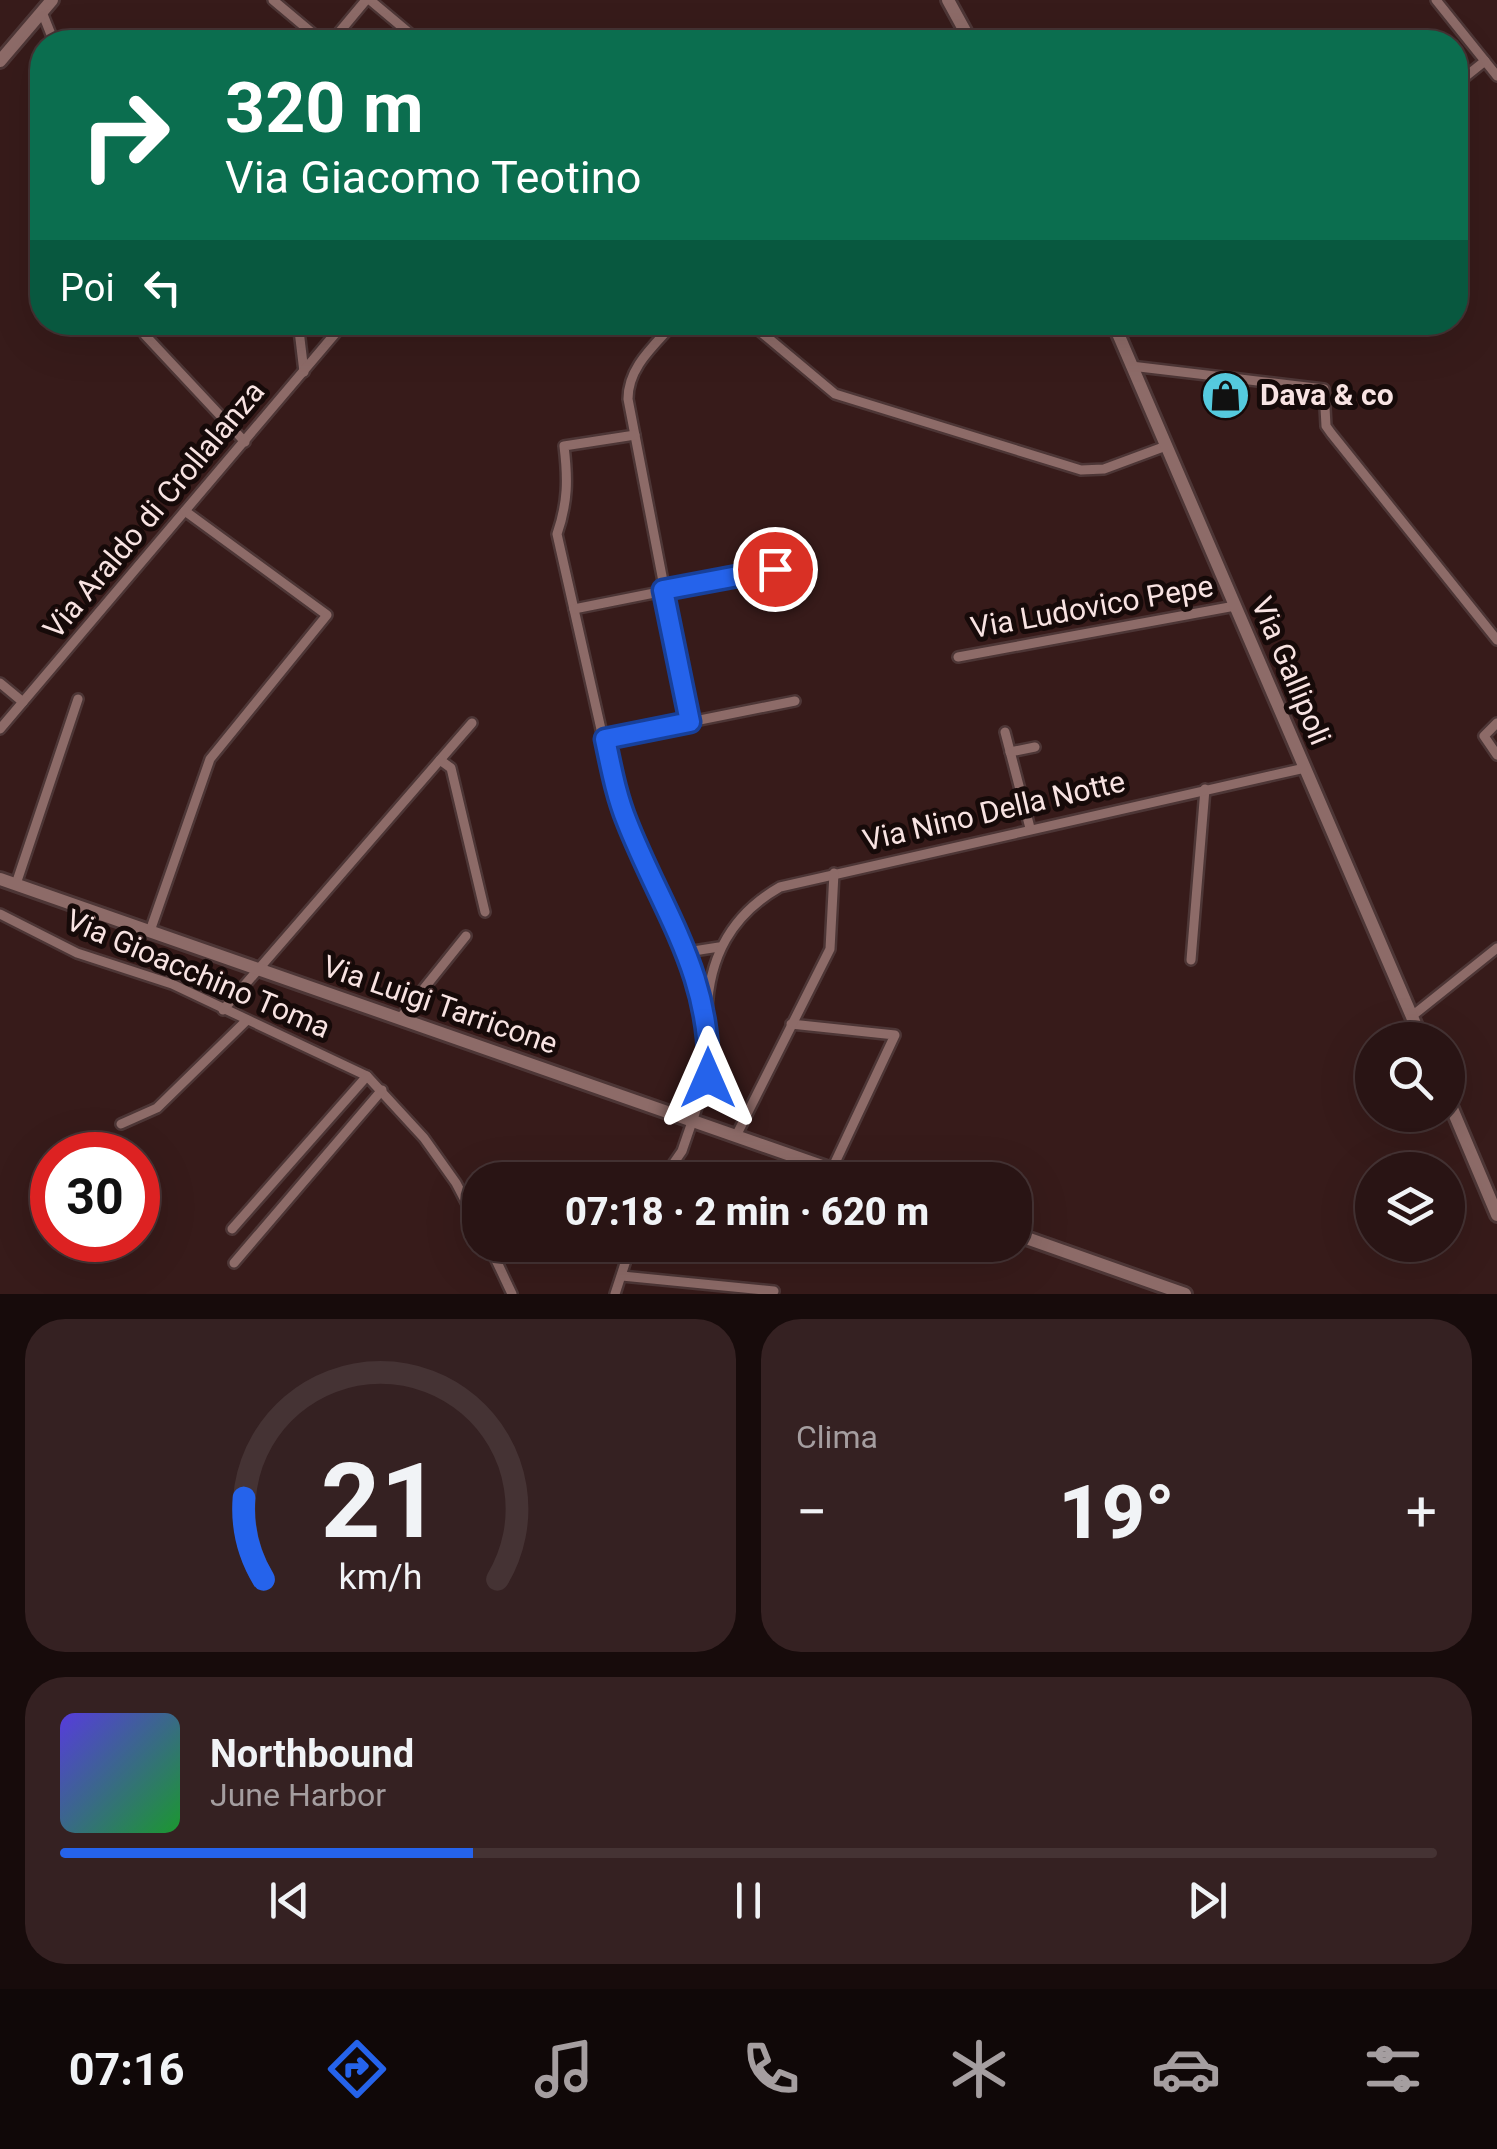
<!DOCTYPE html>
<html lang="it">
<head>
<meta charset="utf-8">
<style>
  :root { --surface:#291414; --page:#352122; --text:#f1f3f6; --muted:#a59ea0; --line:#453334; --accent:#2563eb }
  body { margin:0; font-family:Roboto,sans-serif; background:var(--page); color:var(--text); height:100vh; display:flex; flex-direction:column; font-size:38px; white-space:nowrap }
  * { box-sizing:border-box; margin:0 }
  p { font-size:32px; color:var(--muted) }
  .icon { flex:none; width:55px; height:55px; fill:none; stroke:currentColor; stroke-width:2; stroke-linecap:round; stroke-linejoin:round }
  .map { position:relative; height:1294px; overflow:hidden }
  .drawer { display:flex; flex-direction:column; gap:25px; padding:25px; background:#170b0b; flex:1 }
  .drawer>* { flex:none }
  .banner { position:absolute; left:30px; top:30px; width:1438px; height:305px; border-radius:40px; box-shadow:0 10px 40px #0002,0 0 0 2px var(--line); background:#0b6e4f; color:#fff; overflow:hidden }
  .fabs { position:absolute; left:1355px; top:1022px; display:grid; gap:20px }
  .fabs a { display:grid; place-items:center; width:110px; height:110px; border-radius:50%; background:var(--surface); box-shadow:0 10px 40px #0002,0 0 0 2px var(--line); font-size:50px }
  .speed { position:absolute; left:30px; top:1132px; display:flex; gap:20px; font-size:50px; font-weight:700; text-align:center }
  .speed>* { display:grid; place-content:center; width:130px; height:130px; border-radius:50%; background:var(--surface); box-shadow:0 10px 40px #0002,0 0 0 2px var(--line); line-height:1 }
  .speed .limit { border:15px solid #d22; background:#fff; color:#111 }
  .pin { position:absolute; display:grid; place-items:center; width:85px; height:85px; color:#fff; margin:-42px; border:5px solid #fff; border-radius:50%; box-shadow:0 2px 10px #0007 }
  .me { position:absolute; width:110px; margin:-55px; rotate:0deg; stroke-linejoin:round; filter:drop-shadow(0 0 8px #0008) }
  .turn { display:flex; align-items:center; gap:35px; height:210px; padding:0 30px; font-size:45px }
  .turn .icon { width:130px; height:130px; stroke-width:2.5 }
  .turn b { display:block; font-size:70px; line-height:85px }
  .then { display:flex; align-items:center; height:95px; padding:0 30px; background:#0003; gap:20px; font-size:38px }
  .big { font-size:75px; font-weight:800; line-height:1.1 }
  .drawer .tile { flex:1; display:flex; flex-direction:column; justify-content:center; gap:15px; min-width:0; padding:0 35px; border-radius:40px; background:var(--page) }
  .drawer .dial { align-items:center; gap:0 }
  .dial svg { height:260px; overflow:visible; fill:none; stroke:var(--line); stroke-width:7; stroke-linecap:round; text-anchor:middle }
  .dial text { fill:var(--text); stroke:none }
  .song { display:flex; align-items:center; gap:30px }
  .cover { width:120px; height:120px; border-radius:15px; background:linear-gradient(135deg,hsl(250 70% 55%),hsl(130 70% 35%)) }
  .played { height:10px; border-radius:5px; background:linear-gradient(90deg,var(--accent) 30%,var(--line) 30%) }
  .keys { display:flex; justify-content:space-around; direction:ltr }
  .heat { display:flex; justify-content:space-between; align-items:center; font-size:55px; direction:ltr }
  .drawer .tiles { flex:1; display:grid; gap:25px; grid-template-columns:1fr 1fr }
  .tile:last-child { grid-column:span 2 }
  .trip { position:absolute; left:462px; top:1162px; width:570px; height:100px; border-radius:40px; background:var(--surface); box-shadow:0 10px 40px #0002,0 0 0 2px var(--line); font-weight:800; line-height:100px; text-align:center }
  .tabs { display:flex; height:160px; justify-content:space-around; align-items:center; background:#100808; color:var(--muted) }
  .tabs .icon { width:70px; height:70px }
  .tabs .current { color:var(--accent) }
  .tabs b { font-size:45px; color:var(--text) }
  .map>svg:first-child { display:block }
</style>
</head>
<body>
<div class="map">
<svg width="1497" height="1294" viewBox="0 0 1497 1294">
  <rect width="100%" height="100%" fill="#371b1a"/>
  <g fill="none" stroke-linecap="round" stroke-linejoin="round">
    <defs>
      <g id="street">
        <path d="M273,0L323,42"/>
        <path d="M370,0L420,42"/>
        <path d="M1436,0L1485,61"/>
        <path d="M42,12L54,42"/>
        <path d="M331,42L366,0"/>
        <path d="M1455,85L1485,61L1497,76"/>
        <path d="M298,322L304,372"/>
        <path d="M675,322C654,346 628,367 628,399L690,722"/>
        <path d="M749,322L835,394L1081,470L1104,469L1166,446"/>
        <path d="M145,335L245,442"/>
        <path d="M1131,366L1324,389L1326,426L1331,433L1497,640"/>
        <path d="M635,435L564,446C568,479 568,502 557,534L612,778L627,823L687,952L707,1017V1078L682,1151L662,1180"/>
        <path d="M574,609L775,569"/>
        <path d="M958,657L1235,606"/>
        <path d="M0,683L23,702"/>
        <path d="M1497,723L1484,736L1497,755"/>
        <path d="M0,729L345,322"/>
        <path d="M1005,732L1030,828"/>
        <path d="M605,739L795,701"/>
        <path d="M1010,752L1035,747"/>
        <path d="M440,760L451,768L485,912"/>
        <path d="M16,884L78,699"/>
        <path d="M0,914L77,953L172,984L367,1076L424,1138L456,1183L480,1229"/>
        <path d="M150,931L210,759L327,615L185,511"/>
        <path d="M687,952L719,947"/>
        <path d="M1191,960L1205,789"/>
        <path d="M223,1010L472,723"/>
        <path d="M707,1012C709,957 731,915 780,887L1305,768"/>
        <path d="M1412,1016L1497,948"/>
        <path d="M401,1017L466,936"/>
        <path d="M791,1024L895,1035L832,1169"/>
        <path d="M121,1124L157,1108L247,1020"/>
        <path d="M736,1136L830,949L834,873"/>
        <path d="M232,1229L367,1076"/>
        <path d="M489,1245L512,1294"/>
        <path d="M234,1263L382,1090"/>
        <path d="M622,1276L774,1291"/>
        <path d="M615,1294L631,1245"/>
      </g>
      <g id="secondary">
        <path d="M948,0L971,42"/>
        <path d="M0,61L52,0"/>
        <path d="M1113,322L1422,1040"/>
        <path d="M0,879L862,1180"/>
        <path d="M1448,1099L1497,1215"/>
        <path d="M1015,1234L1185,1294"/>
      </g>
    </defs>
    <use href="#street" stroke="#4d3636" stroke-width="14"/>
    <use href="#secondary" stroke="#4d3636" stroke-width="18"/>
    <use href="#street" stroke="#8d6b68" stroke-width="9"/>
    <use href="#secondary" stroke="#8d6b68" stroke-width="12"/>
  </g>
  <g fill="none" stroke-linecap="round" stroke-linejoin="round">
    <defs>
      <path id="route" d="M708,1078C713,976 662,911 627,822C616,795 611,767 605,739L690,722L663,590L775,569"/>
    </defs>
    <use href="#route" stroke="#184099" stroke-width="25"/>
    <use href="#route" stroke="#2563eb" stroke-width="18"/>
  </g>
  <defs>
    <symbol id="shop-disc" viewBox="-11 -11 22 22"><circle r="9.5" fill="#55cade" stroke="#160a09"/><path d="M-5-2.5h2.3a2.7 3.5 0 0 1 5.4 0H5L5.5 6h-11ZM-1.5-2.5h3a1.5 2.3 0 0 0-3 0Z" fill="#111"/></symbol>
  </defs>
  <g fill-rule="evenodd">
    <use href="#shop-disc" x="1198" y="368" width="55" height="55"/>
  </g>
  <g text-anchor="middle" stroke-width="10" stroke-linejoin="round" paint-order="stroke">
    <g font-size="30" font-weight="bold" fill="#f8e3e2" stroke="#160a09" text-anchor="start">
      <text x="1260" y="405">Dava &amp; co</text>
    </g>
    <g font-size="30" fill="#f8e3e2" stroke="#160a09">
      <text transform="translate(154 510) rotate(-50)" y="10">Via Araldo di Crollalanza</text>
      <text transform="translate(1092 607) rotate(-10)" y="10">Via Ludovico Pepe</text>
      <text transform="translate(1291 671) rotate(67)" y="10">Via Gallipoli</text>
      <text transform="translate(994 811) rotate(-13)" y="10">Via Nino Della Notte</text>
      <text transform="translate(198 974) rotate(23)" y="10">Via Gioacchino Toma</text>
      <text transform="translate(440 1005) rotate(19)" y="10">Via Luigi Tarricone</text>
    </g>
  </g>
</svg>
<div class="fabs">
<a><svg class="icon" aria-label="search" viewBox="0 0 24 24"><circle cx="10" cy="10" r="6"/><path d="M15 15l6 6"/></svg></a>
<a><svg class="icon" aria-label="layers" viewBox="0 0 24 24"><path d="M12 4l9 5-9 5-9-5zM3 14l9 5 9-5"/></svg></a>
</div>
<div class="speed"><div class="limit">30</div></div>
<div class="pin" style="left:775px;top:569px;background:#d93025"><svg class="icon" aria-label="arrive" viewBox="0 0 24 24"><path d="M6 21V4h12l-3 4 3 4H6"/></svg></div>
<svg class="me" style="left:708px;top:1078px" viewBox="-20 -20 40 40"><path d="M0-17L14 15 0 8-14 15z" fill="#2563eb" stroke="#fff" stroke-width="4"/></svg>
<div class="trip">07:18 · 2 min · 620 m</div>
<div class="banner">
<div class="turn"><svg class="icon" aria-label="right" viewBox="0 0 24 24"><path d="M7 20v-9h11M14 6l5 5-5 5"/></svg><div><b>320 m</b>Via Giacomo Teotino</div></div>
<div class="then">Poi<svg class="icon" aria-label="left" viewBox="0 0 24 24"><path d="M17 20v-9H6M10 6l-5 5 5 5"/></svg></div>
</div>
</div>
<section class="drawer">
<div class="tiles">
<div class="tile dial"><svg viewBox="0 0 100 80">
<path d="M14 69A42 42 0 1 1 86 69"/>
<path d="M14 69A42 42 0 0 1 8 44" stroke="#2563eb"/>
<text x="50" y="56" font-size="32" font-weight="700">21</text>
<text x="50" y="72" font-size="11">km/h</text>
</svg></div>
<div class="tile"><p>Clima</p>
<div class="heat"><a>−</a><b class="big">19°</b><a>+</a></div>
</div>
<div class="tile">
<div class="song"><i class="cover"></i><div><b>Northbound</b><p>June Harbor</p></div></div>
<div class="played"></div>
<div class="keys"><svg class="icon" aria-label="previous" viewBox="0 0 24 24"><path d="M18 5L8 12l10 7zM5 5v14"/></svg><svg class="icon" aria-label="pause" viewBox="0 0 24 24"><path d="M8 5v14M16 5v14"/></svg><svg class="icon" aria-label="next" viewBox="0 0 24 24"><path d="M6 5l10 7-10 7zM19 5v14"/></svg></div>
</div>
</div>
</section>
<nav class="tabs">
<b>07:16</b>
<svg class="icon current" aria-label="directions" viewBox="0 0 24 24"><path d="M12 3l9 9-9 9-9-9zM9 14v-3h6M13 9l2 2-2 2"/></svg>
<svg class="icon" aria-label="music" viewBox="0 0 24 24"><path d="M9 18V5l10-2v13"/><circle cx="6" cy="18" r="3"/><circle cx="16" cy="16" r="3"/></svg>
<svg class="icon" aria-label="phone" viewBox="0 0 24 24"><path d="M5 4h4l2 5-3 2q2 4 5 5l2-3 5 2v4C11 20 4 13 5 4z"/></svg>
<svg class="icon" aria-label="climate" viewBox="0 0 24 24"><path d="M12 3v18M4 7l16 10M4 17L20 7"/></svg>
<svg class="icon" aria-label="car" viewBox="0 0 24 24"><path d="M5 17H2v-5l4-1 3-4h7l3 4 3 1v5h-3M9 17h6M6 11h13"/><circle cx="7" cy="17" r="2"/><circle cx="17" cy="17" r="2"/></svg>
<svg class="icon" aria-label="filters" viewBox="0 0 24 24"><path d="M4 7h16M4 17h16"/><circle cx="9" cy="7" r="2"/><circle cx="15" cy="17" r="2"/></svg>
</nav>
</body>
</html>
